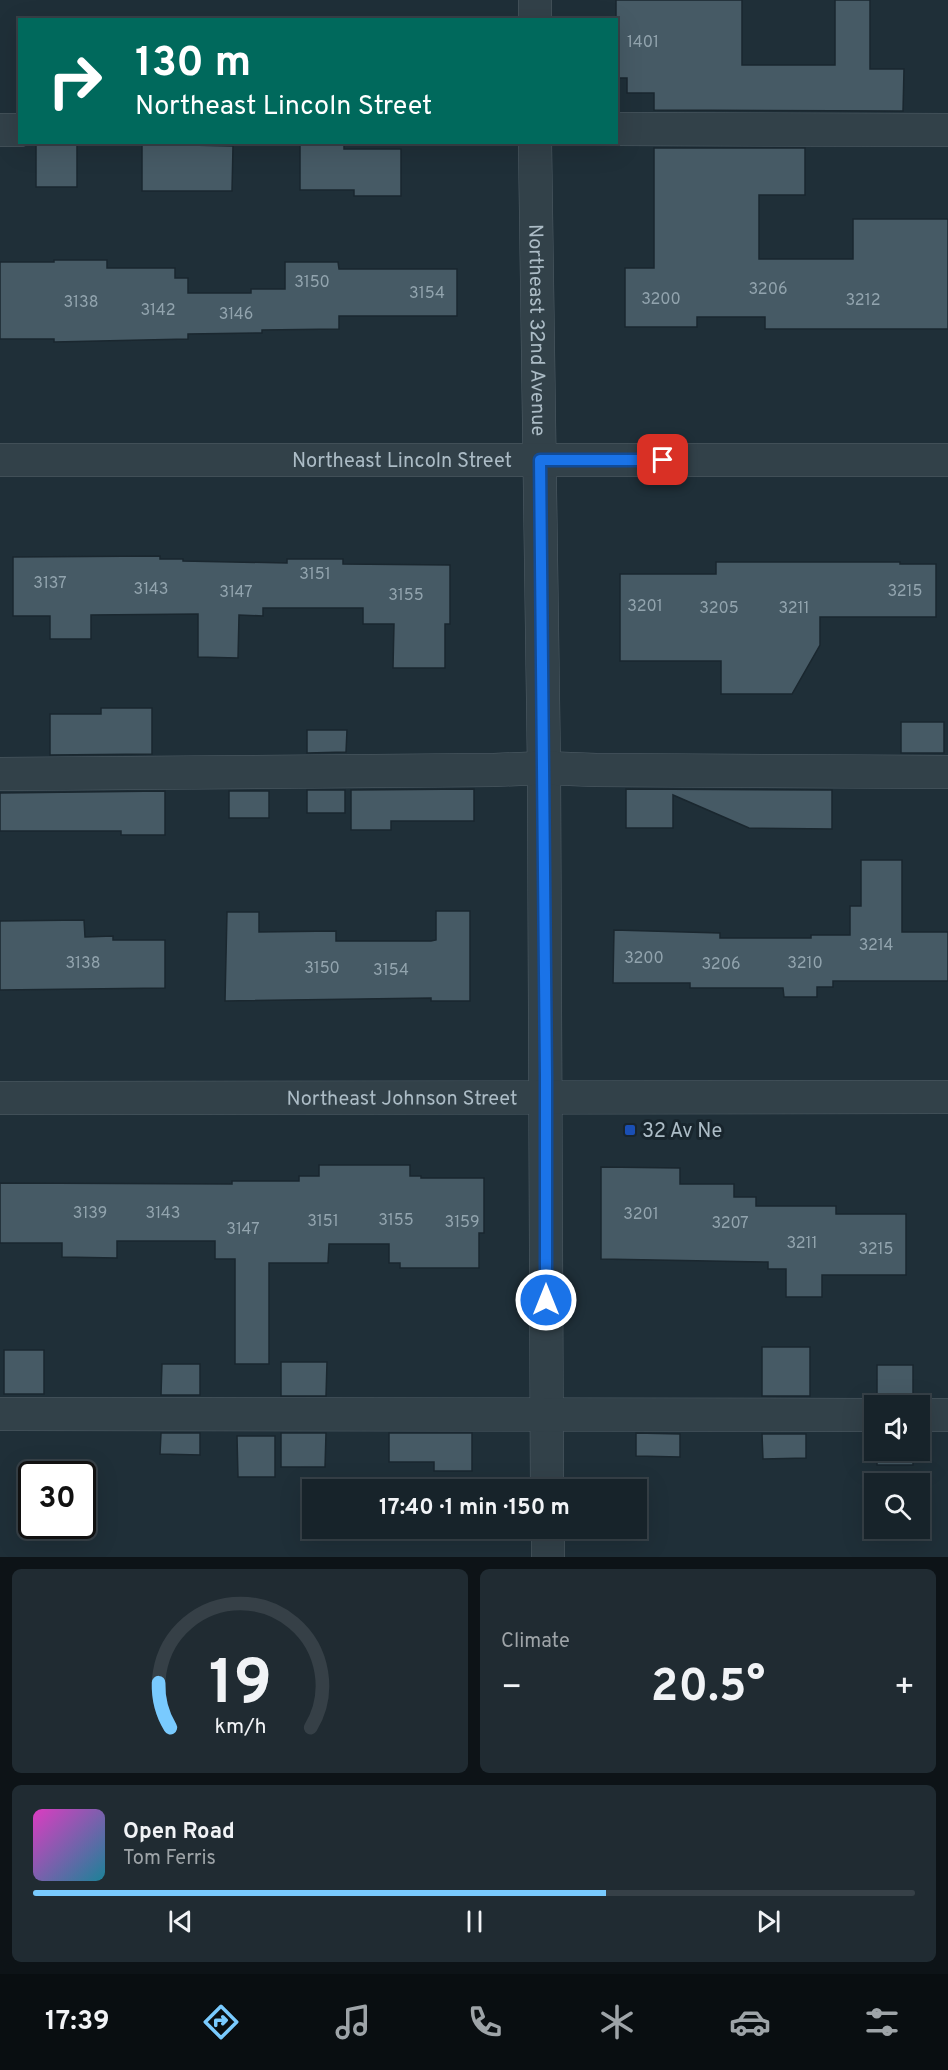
<!DOCTYPE html>
<html lang="en">
<head>
<meta charset="utf-8">
<style>
  :root { --surface:#17232a; --page:#202b32; --text:#f1f3f6; --muted:#9ea4a8; --line:#364047; --accent:#79cafe }
  body { margin:0; font-family:Overpass,sans-serif; background:var(--page); color:var(--text); height:100vh; display:flex; flex-direction:column; font-size:22px; white-space:nowrap }
  * { box-sizing:border-box; margin:0 }
  p { font-size:20px; color:var(--muted) }
  .icon { flex:none; width:33px; height:33px; fill:none; stroke:currentColor; stroke-width:2; stroke-linecap:round; stroke-linejoin:round }
  .map { position:relative; height:1557px; overflow:hidden }
  .sheet { display:flex; flex-direction:column; gap:12px; padding:12px; background:#0d1317; flex:1 }
  .sheet>* { flex:none }
  .top-card { position:absolute; left:18px; top:18px; width:600px; height:126px; border-radius:0px; box-shadow:0 6px 24px #0002,0 0 0 2px var(--line); background:#00695c; color:#fff; overflow:hidden }
  .buttons { position:absolute; left:864px; top:1395px; display:grid; gap:12px }
  .buttons a { display:grid; place-items:center; width:66px; height:66px; border-radius:0px; background:var(--surface); box-shadow:0 6px 24px #0002,0 0 0 2px var(--line); font-size:30px }
  .speed { position:absolute; left:18px; top:1461px; display:flex; gap:12px; font-size:30px; font-weight:700; text-align:center }
  .speed>* { display:grid; place-content:center; width:78px; height:78px; border-radius:50%; background:var(--surface); box-shadow:0 6px 24px #0002,0 0 0 2px var(--line); line-height:1 }
  .speed .limit { border:3px solid #111; border-radius:9px; background:#fff; color:#111 }
  .pin { position:absolute; display:grid; place-items:center; width:51px; height:51px; color:#fff; margin:-26px; border-radius:12px; box-shadow:0 3px 9px #0006 }
  .me { position:absolute; width:66px; margin:-33px; rotate:0deg; stroke-linejoin:round; filter:drop-shadow(0 0 4px #0008) }
  .turn { display:flex; align-items:center; gap:21px; height:126px; padding:0 18px; font-size:27px }
  .turn .icon { width:78px; height:78px; stroke-width:2.5 }
  .turn b { display:block; font-size:42px; line-height:51px }
  .big { font-size:45px; font-weight:700; line-height:1.1 }
  .sheet .tile { flex:1; display:flex; flex-direction:column; justify-content:center; gap:9px; min-width:0; padding:0 21px; border-radius:9px; background:var(--page) }
  .sheet .dial { align-items:center; gap:0 }
  .dial svg { height:156px; overflow:visible; fill:none; stroke:var(--line); stroke-width:7; stroke-linecap:round; text-anchor:middle }
  .dial text { fill:var(--text); stroke:none }
  .song { display:flex; align-items:center; gap:18px }
  .cover { width:72px; height:72px; border-radius:9px; background:linear-gradient(135deg,hsl(310 70% 55%),hsl(190 70% 35%)) }
  .played { height:6px; border-radius:3px; background:linear-gradient(90deg,var(--accent) 65%,var(--line) 65%) }
  .keys { display:flex; justify-content:space-around; direction:ltr }
  .heat { display:flex; justify-content:space-between; align-items:center; font-size:33px; direction:ltr }
  .sheet .tiles { flex:1; display:grid; gap:12px; grid-template-columns:1fr 1fr }
  .tile:last-child { grid-column:span 2 }
  .trip { position:absolute; left:302px; top:1479px; width:345px; height:60px; border-radius:0px; background:var(--surface); box-shadow:0 6px 24px #0002,0 0 0 2px var(--line); font-weight:700; line-height:60px; text-align:center }
  .tabs { display:flex; height:96px; justify-content:space-around; align-items:center; background:#090e11; color:var(--muted) }
  .tabs .icon { width:42px; height:42px }
  .tabs .active { color:var(--accent) }
  .tabs b { font-size:27px; color:var(--text) }
  .map>svg:first-child { display:block }
</style>
</head>
<body>
<div class="map">
<svg width="948" height="1557" viewBox="0 0 948 1557">
  <rect width="100%" height="100%" fill="#1f2f38"/>
  <g fill="#465a65" stroke="#1a272f" stroke-width="1.5">
    <path d="M616,0H742V65H835V0H870V69H904L903,111L654,110V93H627V78H616Z"/>
    <path d="M300,143H344V149H401V196H354V190H300Z"/>
    <path d="M142,144L233,146L232,191H142Z"/>
    <rect x="36" y="145" width="41" height="42"/>
    <path d="M654,148H805V195H759V259H853V219H948V329H765V317H697V327H625V268H654Z"/>
    <path d="M54,260H107V268H175V278H188V293H251V289H285V262H338L339,269H457V316H339V329L262,330V333L188,334V339L54,342V339H0V262H54Z"/>
    <path d="M160,556V559H183V561L287,563V559H343V564L450,565V624H445V668H393L394,624H363V608H263V616L239,615L238,658L198,657V614L91,615V639H50V616H13V557Z"/>
    <path d="M716,562H900V564H936V617H820V645L792,694H721V661H620V574H716Z"/>
    <path d="M101,708H152V754L50,755V714H101Z"/>
    <rect x="901" y="722" width="43" height="31"/>
    <path d="M307,730H347L346,752L307,753Z"/>
    <path d="M474,789V821H391V830H351V790Z"/>
    <path d="M626,789L832,790V829L749,828L673,795V828H626Z"/>
    <rect x="307" y="790" width="38" height="23"/>
    <path d="M165,791V835H121V831H0V793Z"/>
    <rect x="229" y="791" width="40" height="27"/>
    <path d="M861,860H902V932H948V981H833V987H817V997H784L783,988H690V983H613L614,930L720,933V938H811V935H850V906H861Z"/>
    <path d="M436,911H470V1001H431V998L225,1001L227,912H259V932L336,931V941H431L436,940Z"/>
    <path d="M84,920L85,937L113,936V940H165V988L0,990V921Z"/>
    <path d="M319,1165H410V1176H421V1178H484V1233H479V1268H400V1263H389V1244H329L328,1263H269V1364H235V1259H215V1241H117V1258L62,1257V1243H0V1183L232,1184V1181H299V1176H319Z"/>
    <path d="M601,1167L680,1168V1184H734V1197H756V1206H836V1214H906V1275H822V1297H786V1269H768V1262L601,1259Z"/>
    <rect x="762" y="1347" width="48" height="49"/>
    <rect x="4" y="1350" width="40" height="44"/>
    <path d="M281,1362H327L326,1396H281Z"/>
    <path d="M162,1364H200V1395H161Z"/>
    <path d="M877,1365H913V1398L904,1406H890L884,1399L877,1397Z"/>
    <path d="M161,1433H200V1455L160,1454Z"/>
    <path d="M281,1433H326L325,1467H281Z"/>
    <path d="M389,1433H472V1471H434V1462H389Z"/>
    <path d="M636,1433L680,1434V1457L636,1456Z"/>
    <path d="M762,1434H806V1458L763,1459Z"/>
    <path d="M237,1436H275V1477H238Z"/>
    <rect x="877" y="1450" width="36" height="15"/>
  </g>
  <g fill="none" stroke-linecap="round" stroke-linejoin="round">
    <defs>
      <g id="minor">
        <path d="M535,0V20"/>
        <path d="M616,129L948,130"/>
        <path d="M0,130H20"/>
        <path id="s1" d="M535,142L544,768L547,1490"/>
        <path id="s2" d="M0,460H948"/>
        <path d="M0,774L494,770L544,768L596,770L948,772"/>
        <path id="s3" d="M0,1098L948,1097"/>
        <path d="M0,1414L874,1415"/>
        <path d="M920,1415H948"/>
        <path d="M548,1528V1557"/>
      </g>
    </defs>
    <use href="#minor" stroke="#505e67" stroke-width="34"/>
    <use href="#minor" stroke="#324149" stroke-width="33"/>
  </g>
  <g fill="none" stroke-linecap="round" stroke-linejoin="round">
    <defs>
      <path id="route" d="M546,1300V1076L540,460H663"/>
    </defs>
    <use href="#route" stroke="#114b97" stroke-width="15"/>
    <use href="#route" stroke="#1a73e8" stroke-width="10"/>
  </g>
  <rect fill="#1a4fb4" stroke="#18252d" stroke-width="2" x="624" y="1124" width="12" height="12" rx="3"/>
  <g text-anchor="middle" stroke-width="6" stroke-linejoin="round" paint-order="stroke">
    <g font-size="16" fill="#92a4ae">
      <text x="643" y="47">1401</text>
      <text x="312" y="287">3150</text>
      <text x="768" y="294">3206</text>
      <text x="427" y="298">3154</text>
      <text x="661" y="304">3200</text>
      <text x="863" y="305">3212</text>
      <text x="81" y="307">3138</text>
      <text x="158" y="315">3142</text>
      <text x="236" y="319">3146</text>
      <text x="315" y="579">3151</text>
      <text x="50" y="588">3137</text>
      <text x="151" y="594">3143</text>
      <text x="905" y="596">3215</text>
      <text x="236" y="597">3147</text>
      <text x="406" y="600">3155</text>
      <text x="645" y="611">3201</text>
      <text x="719" y="613">3205</text>
      <text x="794" y="613">3211</text>
      <text x="876" y="950">3214</text>
      <text x="644" y="963">3200</text>
      <text x="83" y="968">3138</text>
      <text x="805" y="968">3210</text>
      <text x="721" y="969">3206</text>
      <text x="322" y="973">3150</text>
      <text x="391" y="975">3154</text>
      <text x="90" y="1218">3139</text>
      <text x="163" y="1218">3143</text>
      <text x="641" y="1219">3201</text>
      <text x="396" y="1225">3155</text>
      <text x="323" y="1226">3151</text>
      <text x="462" y="1227">3159</text>
      <text x="730" y="1228">3207</text>
      <text x="243" y="1234">3147</text>
      <text x="802" y="1248">3211</text>
      <text x="876" y="1254">3215</text>
    </g>
    <g font-size="20" fill="#acbcc6" stroke="#18252d">
      <text dy="7" stroke="none"><textPath href="#s1" startOffset="188">Northeast 32nd Avenue</textPath></text>
      <text dy="7" stroke="none"><textPath href="#s2" startOffset="402">Northeast Lincoln Street</textPath></text>
      <text dy="7" stroke="none"><textPath href="#s3" startOffset="402">Northeast Johnson Street</textPath></text>
    </g>
    <g font-size="20" fill="#acbcc6" stroke="#18252d" text-anchor="start">
      <text x="642" y="1137">32 Av Ne</text>
    </g>
  </g>
</svg>
<div class="buttons">
<a><svg class="icon" aria-label="sound" viewBox="0 0 24 24"><path d="M4 9h4l5-4v14l-5-4H4zM17 9q2 3 0 6"/></svg></a>
<a><svg class="icon" aria-label="search" viewBox="0 0 24 24"><circle cx="10" cy="10" r="6"/><path d="M15 15l6 6"/></svg></a>
</div>
<div class="speed"><div class="limit">30</div></div>
<div class="pin" style="left:663px;top:460px;background:#d93025"><svg class="icon" aria-label="arrive" viewBox="0 0 24 24"><path d="M6 21V4h12l-3 4 3 4H6"/></svg></div>
<svg class="me" style="left:546px;top:1300px" viewBox="-20 -20 40 40"><circle r="17" fill="#1a73e8" stroke="#fff" stroke-width="3"/><path d="M0-11L8 9 0 5-8 9z" fill="#fff"/></svg>
<div class="trip">17:40 · 1 min · 150 m</div>
<div class="top-card">
<div class="turn"><svg class="icon" aria-label="right" viewBox="0 0 24 24"><path d="M7 20v-9h11M14 6l5 5-5 5"/></svg><div><b>130 m</b>Northeast Lincoln Street</div></div>
</div>
</div>
<section class="sheet">
<div class="tiles">
<div class="tile dial"><svg viewBox="0 0 100 80">
<path d="M14 69A42 42 0 1 1 86 69"/>
<path d="M14 69A42 42 0 0 1 8 46" stroke="#79cafe"/>
<text x="50" y="56" font-size="32" font-weight="700">19</text>
<text x="50" y="72" font-size="11">km/h</text>
</svg></div>
<div class="tile"><p>Climate</p>
<div class="heat"><a>−</a><b class="big">20.5°</b><a>+</a></div>
</div>
<div class="tile">
<div class="song"><i class="cover"></i><div><b>Open Road</b><p>Tom Ferris</p></div></div>
<div class="played"></div>
<div class="keys"><svg class="icon" aria-label="previous" viewBox="0 0 24 24"><path d="M18 5L8 12l10 7zM5 5v14"/></svg><svg class="icon" aria-label="pause" viewBox="0 0 24 24"><path d="M8 5v14M16 5v14"/></svg><svg class="icon" aria-label="next" viewBox="0 0 24 24"><path d="M6 5l10 7-10 7zM19 5v14"/></svg></div>
</div>
</div>
</section>
<nav class="tabs">
<b>17:39</b>
<svg class="icon active" aria-label="directions" viewBox="0 0 24 24"><path d="M12 3l9 9-9 9-9-9zM9 14v-3h6M13 9l2 2-2 2"/></svg>
<svg class="icon" aria-label="music" viewBox="0 0 24 24"><path d="M9 18V5l10-2v13"/><circle cx="6" cy="18" r="3"/><circle cx="16" cy="16" r="3"/></svg>
<svg class="icon" aria-label="phone" viewBox="0 0 24 24"><path d="M5 4h4l2 5-3 2q2 4 5 5l2-3 5 2v4C11 20 4 13 5 4z"/></svg>
<svg class="icon" aria-label="climate" viewBox="0 0 24 24"><path d="M12 3v18M4 7l16 10M4 17L20 7"/></svg>
<svg class="icon" aria-label="car" viewBox="0 0 24 24"><path d="M5 17H2v-5l4-1 3-4h7l3 4 3 1v5h-3M9 17h6M6 11h13"/><circle cx="7" cy="17" r="2"/><circle cx="17" cy="17" r="2"/></svg>
<svg class="icon" aria-label="filters" viewBox="0 0 24 24"><path d="M4 7h16M4 17h16"/><circle cx="9" cy="7" r="2"/><circle cx="15" cy="17" r="2"/></svg>
</nav>
</body>
</html>
